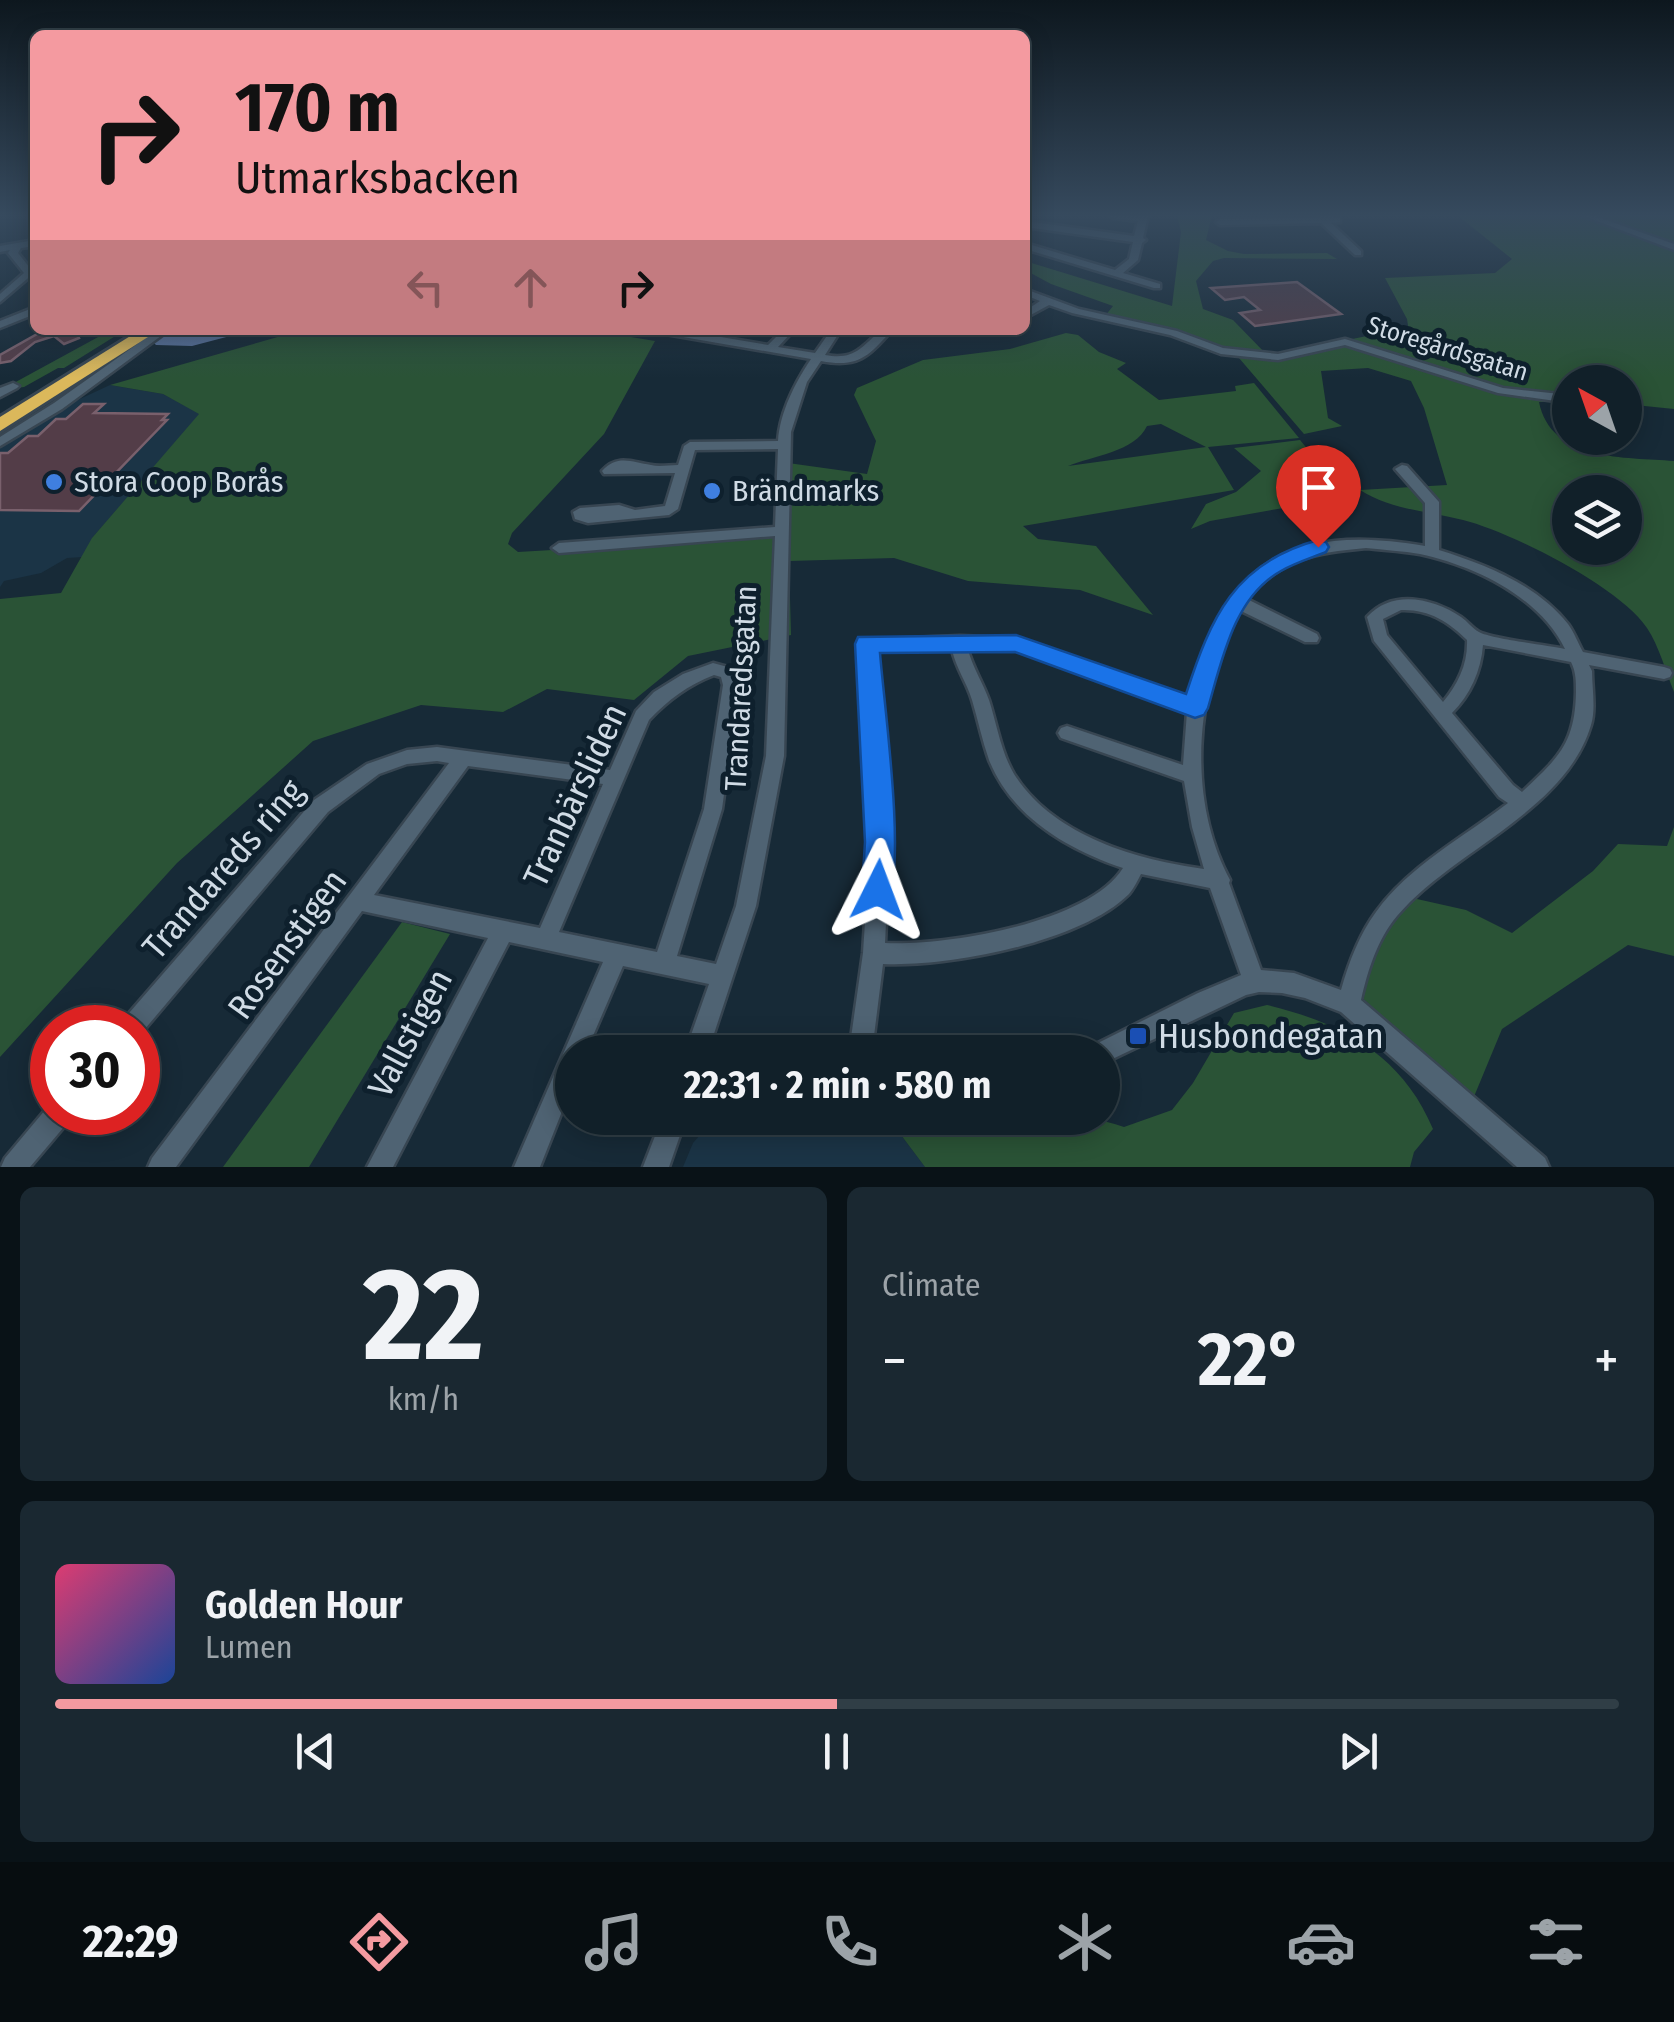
<!DOCTYPE html>
<html lang="en">
<head>
<meta charset="utf-8">
<style>
  :root { --surface:#112029; --page:#1a2831; --text:#f1f3f6; --muted:#9ca3a8; --line:#303e46; --accent:#f49aa0 }
  body { margin:0; font-family:"Fira Sans Condensed",sans-serif; background:var(--page); color:var(--text); height:100vh; display:flex; flex-direction:column; font-size:38px; white-space:nowrap }
  * { box-sizing:border-box; margin:0 }
  p { font-size:32px; color:var(--muted) }
  .icon { flex:none; width:55px; height:55px; fill:none; stroke:currentColor; stroke-width:2; stroke-linecap:round; stroke-linejoin:round }
  .map { position:relative; height:1167px; overflow:hidden }
  .drawer { display:flex; flex-direction:column; gap:20px; padding:20px; background:#091217; flex:1 }
  .drawer>* { flex:none }
  .guide { position:absolute; left:30px; top:30px; width:1000px; height:305px; border-radius:15px; box-shadow:0 5px 25px #0003,0 0 0 2px var(--line); background:#f49aa0; color:#111; overflow:hidden }
  .needle { width:65px; rotate:320deg }
  .buttons { position:absolute; left:1552px; top:365px; display:grid; gap:20px }
  .buttons a { display:grid; place-items:center; width:90px; height:90px; border-radius:50%; background:var(--surface); box-shadow:0 5px 25px #0003,0 0 0 2px var(--line); font-size:50px }
  .speed { position:absolute; left:30px; top:1005px; display:flex; gap:20px; font-size:50px; font-weight:700; text-align:center }
  .speed>* { display:grid; place-content:center; width:130px; height:130px; border-radius:50%; background:var(--surface); box-shadow:0 5px 25px #0003,0 0 0 2px var(--line); line-height:1 }
  .speed .limit { border:15px solid #d22; background:#fff; color:#111 }
  .pin { position:absolute; display:grid; place-items:center; width:85px; height:85px; color:#fff; margin:-102px -42px; border-radius:50% 50% 50% 0; rotate:-45deg; box-shadow:0 0 10px #0007 }
  .pin .icon { rotate:45deg }
  .me { position:absolute; width:110px; margin:-55px; rotate:3deg; stroke-linejoin:round; filter:drop-shadow(0 0 8px #0008) }
  .turn { display:flex; align-items:center; gap:35px; height:210px; padding:0 40px; font-size:45px }
  .turn .icon { width:130px; height:130px; stroke-width:2.5 }
  .turn b { display:block; font-size:70px; line-height:85px }
  .lanes { display:flex; align-items:center; height:95px; padding:0 40px; background:#0003; justify-content:center; gap:50px; direction:ltr }
  .lanes .off { opacity:.35 }
  .big { font-size:75px; font-weight:700; line-height:1.1 }
  .drawer .widget { flex:1; display:flex; flex-direction:column; justify-content:center; gap:15px; min-width:0; padding:0 35px; border-radius:15px; background:var(--page) }
  .drawer .dial { align-items:center; gap:0 }
  .dial b { font-size:130px; line-height:1 }
  .song { display:flex; align-items:center; gap:30px }
  .cover { width:120px; height:120px; border-radius:15px; background:linear-gradient(135deg,hsl(340 70% 55%),hsl(220 70% 35%)) }
  .played { height:10px; border-radius:5px; background:linear-gradient(90deg,var(--accent) 50%,var(--line) 50%) }
  .keys { display:flex; justify-content:space-around; direction:ltr }
  .heat { display:flex; justify-content:space-between; align-items:center; font-size:55px; direction:ltr }
  .drawer .tiles { flex:1; display:grid; gap:20px; grid-template-columns:1fr 1fr }
  .widget:last-child { grid-column:span 2 }
  .trip { position:absolute; left:555px; top:1035px; width:565px; height:100px; border-radius:50px; background:var(--surface); box-shadow:0 5px 25px #0003,0 0 0 2px var(--line); font-weight:700; line-height:100px; text-align:center }
  .menu { display:flex; height:160px; justify-content:space-around; align-items:center; background:#070d10; color:var(--muted) }
  .menu .icon { width:70px; height:70px }
  .menu .active { color:var(--accent) }
  .menu b { font-size:45px; color:var(--text) }
  .map>svg:first-child { display:block }
</style>
</head>
<body>
<div class="map">
<svg width="1674" height="1167" viewBox="0 0 1674 1167">
  <rect width="100%" height="100%" fill="#172a37"/>
  <g fill="#1b3446">
    <path d="M110,385L163,394L200,414L93,537L83,557L67,558L41,573L4,581L0,587V446L67,405Z"/>
    <path d="M722,1118H761L808,1127H895L925,1167H683L693,1143L714,1119Z"/>
  </g>
  <g fill="#2a5336" fill-rule="evenodd">
    <path d="M1177,215H1212L1206,240L1228,251L1244,254L1327,253L1337,259L1224,258L1213,261L1196,281L1203,309L1233,320L1268,356L1367,336L1409,332L1407,319L1385,278L1495,273L1512,259L1457,215H1674V409L1625,404V382H1570V402H1539C1551,462 1626,457 1674,461V692C1666,672 1659,646 1647,628C1620,587 1511,532 1463,520C1428,511 1391,510 1360,490L1447,485L1424,408L1411,381L1368,368L1321,371L1328,418L1342,426L1304,434L1239,358L1105,316L1113,306L1051,284L1025,270V261L1172,306L1181,232ZM1570,492H1625V548H1570Z"/>
    <path d="M111,330H125L64,368H58L24,387L1,390Z"/>
    <path d="M318,330H589L655,341L604,434L512,533L508,544L518,552L788,536V463L867,474L876,441L854,395L857,388L923,360L1010,349L1066,333L1078,335L1099,352L1126,363L1117,369L1159,400L1236,391L1235,386L1254,383L1299,438L1208,447L1234,490L1023,526L1038,539L1096,546L1153,615L1080,590L968,581L894,558L789,561L791,635L688,656L634,700L547,689L503,712L421,705L313,741L177,863L0,1057V599L61,593L92,538L199,414L163,394L110,385L295,332ZM1161,424L1206,447L1068,466C1092,456 1135,452 1147,426Z"/>
    <path d="M1300,440L1338,486L1351,496L1210,521L1191,529L1206,504L1236,492L1261,471L1234,448Z"/>
    <path d="M1674,827V956L1628,945L1502,1029L1473,1099L1361,997L1377,935L1408,897L1466,910L1512,933L1593,871L1618,844L1667,846Z"/>
    <path d="M402,922L450,934L309,1167H223Z"/>
    <path d="M1267,1005C1342,1023 1402,1055 1433,1129L1414,1152L1410,1167H925L895,1127C962,1121 1061,1104 1124,1127L1172,1110L1193,1083L1234,1013Z"/>
  </g>
  <path fill="#5a739c" d="M172,330H253L192,346L156,345L153,342Z"/>
  <g fill="#533d48" stroke="#79606c" stroke-width="2.5">
    <path d="M1297,282L1341,314L1255,326L1240,313L1260,310L1244,297L1225,300L1211,288Z"/>
    <path d="M75,330L79,338L64,344L54,336L35,342L11,361L0,363V355L39,333Z"/>
    <path d="M83,404H104L94,413L168,414L162,420H167L79,511L0,510V453H8L28,436H38L56,419H66Z"/>
  </g>
  <g fill="none" stroke-linecap="round" stroke-linejoin="round">
    <defs>
      <g id="minor">
        <path d="M1109,215H1148L1143,238L1146,240L1142,243L1138,260L1123,273L1160,284V288H1154L1025,249V243L1115,270L1129,259L1133,242L1025,227V221L1134,236L1138,221L1113,218Z"/>
        <path d="M1321,215L1340,218V222L1331,223L1361,251V255H1355L1321,223L1220,225L1216,222L1220,219L1317,218Z"/>
        <path d="M1581,215H1592L1674,244V250Z"/>
        <path d="M35,240V246L21,248L18,253L34,273L0,302V294L24,273L8,253L10,250L0,252V246Z"/>
        <path d="M1025,289L1079,309L1177,331L1223,348L1278,354L1345,339L1503,388L1570,395V403L1498,393L1345,345L1278,360L1221,354L1170,335L1072,313L1049,305L1025,318V311L1040,301L1025,295Z"/>
        <path d="M35,307V314L0,328V321Z"/>
        <path d="M157,330H169L62,409L0,446V437L54,403Z"/>
        <path d="M655,330H679L768,345L783,330H794L778,347L815,353L831,330H841L825,355C854,360 860,349 881,330H892C868,357 858,368 821,361L807,382L791,432L784,756L756,906L708,1052H685L709,984L623,966L586,1052H572V1086L540,1167H514L603,962L509,942L393,1167H367L488,938L362,911L176,1167H148L152,1158L449,763L437,761L407,764L379,774L328,812L139,1036L138,1028H120L123,1020L314,800L367,764L407,750L437,747L610,770L636,711L654,692L683,674L713,663L735,669L739,685L722,809L677,956L716,964L736,906L766,756L775,536L559,553L552,548L559,543L775,527L778,449L695,450L678,509L669,515L588,523L575,519L573,512L580,508L619,505L635,510L665,506L675,473L604,474L602,471C617,454 632,462 651,465C659,467 669,465 678,465L684,446L690,442L778,441C780,412 795,383 811,359L660,333ZM714,675L721,677L723,685L704,809L657,952L559,932L649,720C668,700 688,685 714,675ZM468,766L603,784L540,928L374,895Z"/>
        <path d="M13,383L19,386L17,388L0,397V388Z"/>
        <path d="M1402,465L1407,466L1439,502V550C1486,565 1536,584 1568,624C1574,632 1578,643 1583,652L1664,667L1670,669L1672,673L1670,677L1664,679L1589,665L1592,671C1592,688 1596,709 1591,725C1565,812 1453,850 1397,916C1377,940 1368,970 1361,1000L1545,1158L1549,1167H1517L1341,1012L1305,998L1282,993L1259,992L1246,995L1102,1064V1052H1091L1094,1045L1198,993L1241,975L1210,888L1141,874C1138,880 1134,888 1129,894C1081,942 950,967 883,964L872,1052H849L863,953L870,843L859,644L861,640L960,636L1016,638L1190,699C1222,565 1288,522 1425,546V503L1395,469ZM1366,548C1384,550 1403,551 1420,554C1475,566 1540,597 1565,649C1547,645 1491,639 1479,632C1473,629 1467,621 1461,617C1433,598 1392,589 1367,617L1374,641L1499,797L1508,803C1464,837 1409,866 1376,912C1359,935 1349,962 1341,990L1294,973L1261,970L1229,883L1230,880C1187,800 1194,688 1239,610L1305,642H1317L1319,638L1317,634L1247,599C1282,557 1315,553 1366,548ZM1401,610C1428,609 1448,621 1467,640C1468,664 1458,684 1443,702L1387,635L1383,619ZM1483,645L1571,662C1576,672 1576,681 1576,692C1575,744 1558,758 1522,792L1513,785L1452,713C1470,695 1481,671 1483,645ZM875,650H952C956,668 967,683 972,700C978,720 982,740 989,760C1012,817 1067,849 1123,868C1089,923 946,946 885,943L890,843ZM968,650H1015L1187,712L1183,765L1067,726L1061,728L1058,733L1061,738L1184,781L1192,827L1204,869C1137,860 1053,836 1014,774C1001,752 997,725 989,700C983,683 973,668 968,650Z"/>
        <path d="M51,1103L52,1112H72L69,1121L30,1167H1L5,1158Z"/>
        <path d="M662,1118H686L669,1167H643Z"/>
      </g>
      <path id="highway" d="M140,330H159L0,431V417Z"/>
    </defs>
    <use href="#minor" stroke="#384652" stroke-width="5"/>
    <use href="#highway" stroke="#384652" stroke-width="6"/>
    <use href="#minor" fill="#4f6373" fill-rule="evenodd"/>
    <use href="#highway" fill="#dbb85b" fill-rule="evenodd"/>
  </g>
  <linearGradient id="sky" x2="0" y2="1"><stop stop-color="#0d171e"/><stop offset="0.57" stop-color="#364a5e"/><stop offset="1" stop-color="#364a5e" stop-opacity="0"/></linearGradient>
  <rect width="1674" height="378" fill="url(#sky)"/>
  <path fill="#1a73e8" stroke="#114b97" stroke-width="2.5" d="M1318,540L1326,542L1329,547L1326,552C1311,558 1295,563 1281,571C1234,597 1222,660 1208,708L1204,715L1195,718L1015,652L880,653C884,704 906,860 888,900L878,904L867,900L862,890L865,842L855,644L858,637L1016,635L1186,694C1211,617 1234,563 1318,540Z"/>
  <g fill="#3f7fe0" stroke="#0e202d" stroke-width="4">
    <circle cx="54" cy="482" r="10"/>
    <circle cx="712" cy="491" r="10"/>
  </g>
  <rect fill="#1a4fb4" stroke="#0e202d" stroke-width="4" x="1128" y="1026" width="20" height="20" rx="5"/>
  <g text-anchor="middle" stroke-width="10" stroke-linejoin="round" paint-order="stroke">
    <g font-size="25" fill="#d0dbe5" stroke="#0e202d">
      <text transform="translate(1448 348) rotate(17)" y="9">Storegårdsgatan</text>
    </g>
    <g font-size="30" fill="#d0dbe5" stroke="#0e202d" text-anchor="start">
      <text x="74" y="492">Stora Coop Borås</text>
      <text x="732" y="501">Brändmarks</text>
    </g>
    <g font-size="30" fill="#d0dbe5" stroke="#0e202d">
      <text transform="translate(741 688) rotate(-87)" y="10">Trandaredsgatan</text>
    </g>
    <g font-size="35" fill="#d0dbe5" stroke="#0e202d">
      <text transform="translate(575 795) rotate(-65)" y="12">Tranbärsliden</text>
      <text transform="translate(223 869) rotate(-49)" y="12">Trandareds ring</text>
      <text transform="translate(287 944) rotate(-54)" y="12">Rosenstigen</text>
      <text transform="translate(410 1033) rotate(-62)" y="12">Vallstigen</text>
    </g>
    <g font-size="35" fill="#d0dbe5" stroke="#0e202d" text-anchor="start">
      <text x="1158" y="1048">Husbondegatan</text>
    </g>
  </g>
</svg>
<div class="buttons">
<a><svg class="needle" viewBox="-14 -14 28 28"><path d="M0-13l5 13h-10z" fill="#e53935"/><path d="M0 13l5-13h-10z" fill="#9ca3a8"/></svg></a>
<a><svg class="icon" aria-label="layers" viewBox="0 0 24 24"><path d="M12 4l9 5-9 5-9-5zM3 14l9 5 9-5"/></svg></a>
</div>
<div class="speed"><div class="limit">30</div></div>
<div class="pin" style="left:1318px;top:547px;background:#d93025"><svg class="icon" aria-label="arrive" viewBox="0 0 24 24"><path d="M6 21V4h12l-3 4 3 4H6"/></svg></div>
<svg class="me" style="left:878px;top:890px" viewBox="-20 -20 40 40"><path d="M0-17L14 15 0 8-14 15z" fill="#1a73e8" stroke="#fff" stroke-width="4"/></svg>
<div class="trip">22:31 · 2 min · 580 m</div>
<div class="guide">
<div class="turn"><svg class="icon" aria-label="right" viewBox="0 0 24 24"><path d="M7 20v-9h11M14 6l5 5-5 5"/></svg><div><b>170 m</b>Utmarksbacken</div></div>
<div class="lanes"><svg class="icon off" aria-label="left" viewBox="0 0 24 24"><path d="M17 20v-9H6M10 6l-5 5 5 5"/></svg><svg class="icon off" aria-label="ahead" viewBox="0 0 24 24"><path d="M12 20V5M6 11l6-6 6 6"/></svg><svg class="icon" aria-label="right" viewBox="0 0 24 24"><path d="M7 20v-9h11M14 6l5 5-5 5"/></svg></div>
</div>
</div>
<section class="drawer">
<div class="tiles">
<div class="widget dial"><b>22</b><p>km/h</p></div>
<div class="widget"><p>Climate</p>
<div class="heat"><a>−</a><b class="big">22°</b><a>+</a></div>
</div>
<div class="widget">
<div class="song"><i class="cover"></i><div><b>Golden Hour</b><p>Lumen</p></div></div>
<div class="played"></div>
<div class="keys"><svg class="icon" aria-label="previous" viewBox="0 0 24 24"><path d="M18 5L8 12l10 7zM5 5v14"/></svg><svg class="icon" aria-label="pause" viewBox="0 0 24 24"><path d="M8 5v14M16 5v14"/></svg><svg class="icon" aria-label="next" viewBox="0 0 24 24"><path d="M6 5l10 7-10 7zM19 5v14"/></svg></div>
</div>
</div>
</section>
<nav class="menu">
<b>22:29</b>
<svg class="icon active" aria-label="directions" viewBox="0 0 24 24"><path d="M12 3l9 9-9 9-9-9zM9 14v-3h6M13 9l2 2-2 2"/></svg>
<svg class="icon" aria-label="music" viewBox="0 0 24 24"><path d="M9 18V5l10-2v13"/><circle cx="6" cy="18" r="3"/><circle cx="16" cy="16" r="3"/></svg>
<svg class="icon" aria-label="phone" viewBox="0 0 24 24"><path d="M5 4h4l2 5-3 2q2 4 5 5l2-3 5 2v4C11 20 4 13 5 4z"/></svg>
<svg class="icon" aria-label="climate" viewBox="0 0 24 24"><path d="M12 3v18M4 7l16 10M4 17L20 7"/></svg>
<svg class="icon" aria-label="car" viewBox="0 0 24 24"><path d="M5 17H2v-5l4-1 3-4h7l3 4 3 1v5h-3M9 17h6M6 11h13"/><circle cx="7" cy="17" r="2"/><circle cx="17" cy="17" r="2"/></svg>
<svg class="icon" aria-label="filters" viewBox="0 0 24 24"><path d="M4 7h16M4 17h16"/><circle cx="9" cy="7" r="2"/><circle cx="15" cy="17" r="2"/></svg>
</nav>
</body>
</html>
